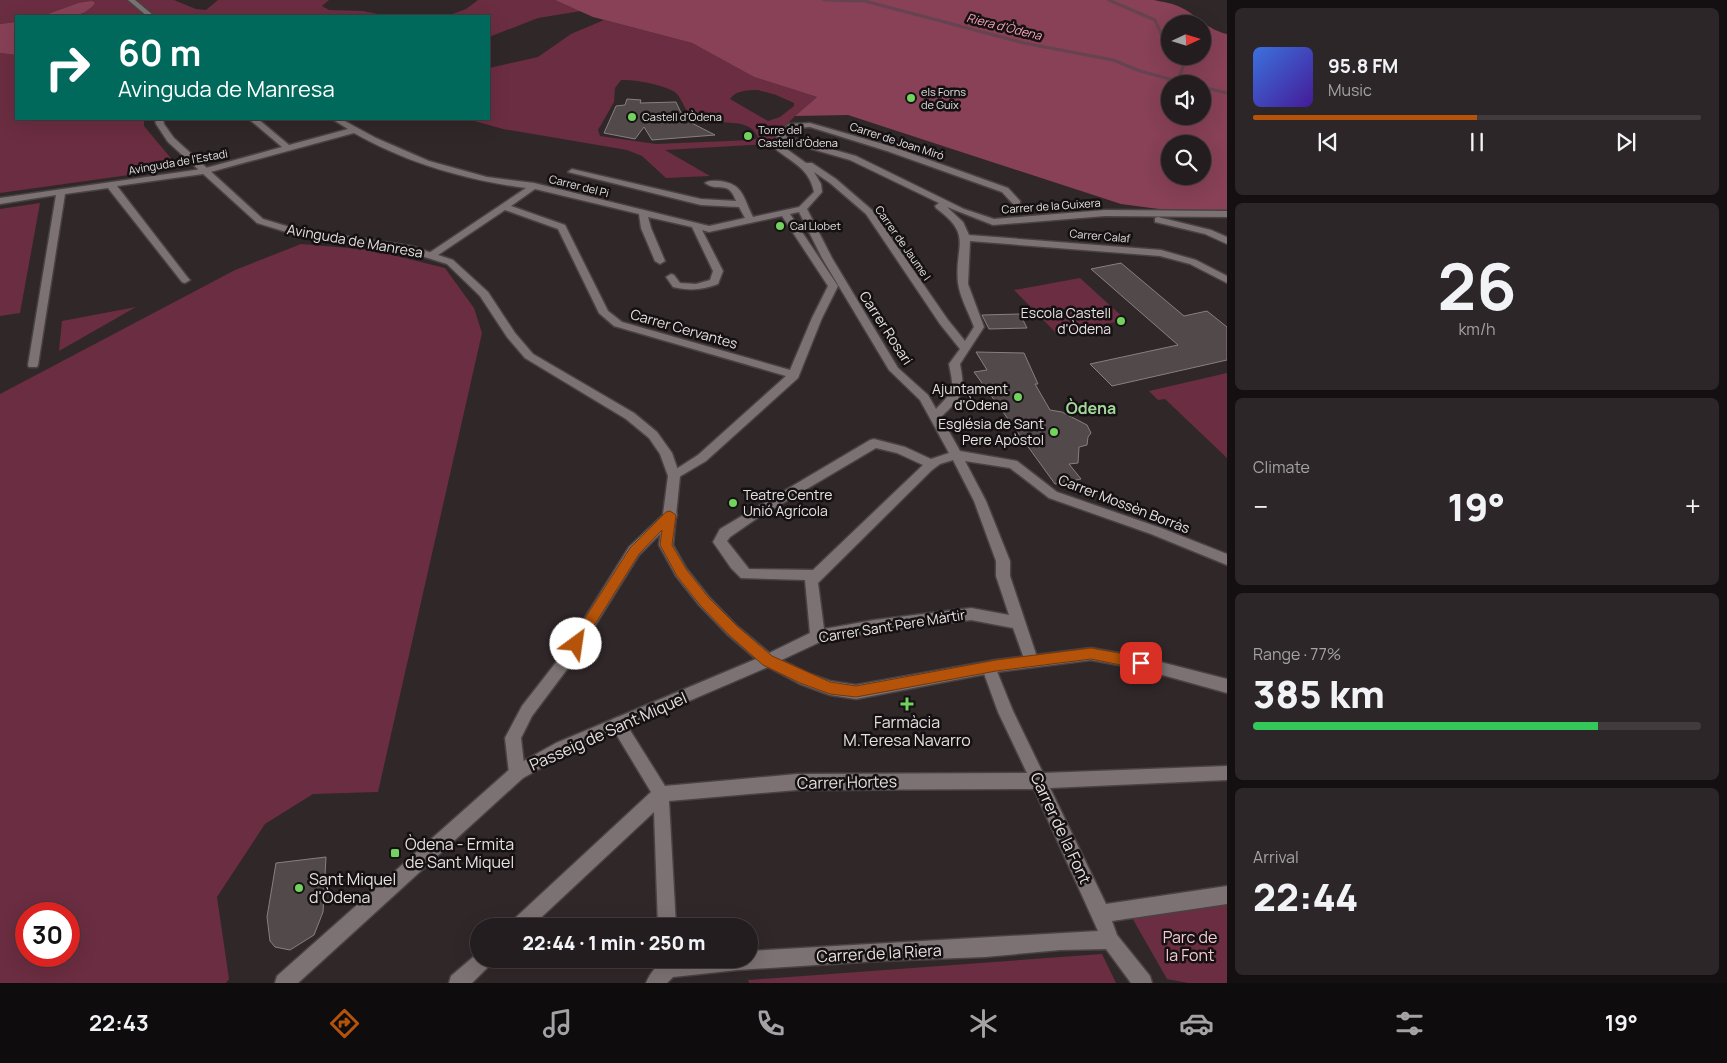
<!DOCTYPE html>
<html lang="en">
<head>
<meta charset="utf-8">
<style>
  :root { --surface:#241d1f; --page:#2c2628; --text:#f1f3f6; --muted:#a3a2a4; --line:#413b3d; --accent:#b45309 }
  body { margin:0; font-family:Manrope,sans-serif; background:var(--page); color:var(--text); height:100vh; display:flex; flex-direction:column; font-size:19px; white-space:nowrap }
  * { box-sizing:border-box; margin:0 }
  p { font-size:16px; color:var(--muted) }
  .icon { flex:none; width:28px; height:28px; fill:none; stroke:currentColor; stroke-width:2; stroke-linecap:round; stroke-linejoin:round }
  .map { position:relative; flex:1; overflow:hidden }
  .drawer { display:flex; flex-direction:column; gap:8px; padding:8px; background:#141011; width:500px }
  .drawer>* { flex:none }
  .top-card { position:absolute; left:15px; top:15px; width:475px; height:105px; border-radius:0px; box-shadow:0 5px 20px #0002,0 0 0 1px var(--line); background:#00695c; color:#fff; overflow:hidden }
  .needle { width:32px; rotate:86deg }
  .tools { position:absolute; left:1161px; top:15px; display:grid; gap:10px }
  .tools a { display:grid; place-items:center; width:50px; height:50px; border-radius:50%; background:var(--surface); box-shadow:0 5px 20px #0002,0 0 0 1px var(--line); font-size:25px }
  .speed { position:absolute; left:15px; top:902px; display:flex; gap:10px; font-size:25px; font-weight:700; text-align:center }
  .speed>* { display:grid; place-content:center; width:65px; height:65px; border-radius:50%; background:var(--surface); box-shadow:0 5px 20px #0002,0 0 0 1px var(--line); line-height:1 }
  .speed .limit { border:8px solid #d22; background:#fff; color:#111 }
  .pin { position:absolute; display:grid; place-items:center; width:42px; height:42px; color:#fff; margin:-21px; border-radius:10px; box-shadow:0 2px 8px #0006 }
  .me { position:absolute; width:55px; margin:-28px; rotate:31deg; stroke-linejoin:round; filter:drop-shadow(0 0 4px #0008) }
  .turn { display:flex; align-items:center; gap:18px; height:105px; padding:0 20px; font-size:22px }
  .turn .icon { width:65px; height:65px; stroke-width:2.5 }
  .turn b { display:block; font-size:35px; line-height:42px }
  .big { font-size:38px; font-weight:800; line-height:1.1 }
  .drawer .tile { flex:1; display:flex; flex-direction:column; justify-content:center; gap:8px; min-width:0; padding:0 18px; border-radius:8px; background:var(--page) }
  .drawer .dial { align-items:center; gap:0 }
  .dial b { font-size:65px; line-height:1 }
  .song { display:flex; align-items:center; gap:15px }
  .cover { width:60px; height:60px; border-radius:8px; background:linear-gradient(135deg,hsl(220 70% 55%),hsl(260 70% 35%)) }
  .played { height:5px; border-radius:2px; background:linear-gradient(90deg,var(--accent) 50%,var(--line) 50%) }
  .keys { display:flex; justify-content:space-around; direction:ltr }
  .heat { display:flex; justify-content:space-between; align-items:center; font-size:28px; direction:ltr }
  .charge { height:8px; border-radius:4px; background:linear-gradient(90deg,#34c759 77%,var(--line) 0) }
  .trip { position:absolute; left:470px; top:918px; width:288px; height:50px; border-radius:25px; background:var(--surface); box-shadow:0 5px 20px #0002,0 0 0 1px var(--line); font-weight:800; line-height:50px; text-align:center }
  .menu { display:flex; height:80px; justify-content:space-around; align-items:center; background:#0e0c0c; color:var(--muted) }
  .menu .icon { width:35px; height:35px }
  .menu .active { color:var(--accent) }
  .menu b { font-size:22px; color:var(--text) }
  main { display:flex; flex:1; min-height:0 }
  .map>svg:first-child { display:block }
</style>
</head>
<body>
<main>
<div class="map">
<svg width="1227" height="983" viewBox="0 0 1227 983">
  <rect width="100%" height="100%" fill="#302729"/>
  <g fill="#6b2d41" fill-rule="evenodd">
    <path d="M0,0H174L196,9L206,10L218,0H329L322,6L329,10L363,11L388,16H79L91,8L78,3L42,16H16V22L0,24Z"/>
    <path d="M478,0H555L581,11L538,18L489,37V16H447L466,9Z"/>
    <path d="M604,20L692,43L754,77L817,97L795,116L768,144L665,150L710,176L666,178L642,156L627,150L503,129L467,119H489V68L538,57L571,34ZM621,80C632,79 669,85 677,94C684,102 686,116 698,121C712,126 751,115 758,138L752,140L656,144L600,136L598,130L614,102L615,88ZM758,90L776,95L794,103V106L780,117L768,121L730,99C736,90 748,90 758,90Z"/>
    <path d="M0,53L16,55V119H144V126L179,168L0,193Z"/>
    <path d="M40,203L20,313L0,316V209Z"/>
    <path d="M301,244L372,250L445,268L474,308L482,333L378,792L313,794L265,824L217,897L229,979L226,983H0V394L235,270ZM26,914H69V956H26Z"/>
    <path d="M1080,278L1126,320L1057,334L1014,290Z"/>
    <path d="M136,307L59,351L62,321Z"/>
    <path d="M1227,373V458L1165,399L1158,400L1149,391Z"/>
    <path d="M1227,905V983H1188L1167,979L1131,916Z"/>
    <path d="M1102,954L1116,983H749L748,980Z"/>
  </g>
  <g fill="#884157" fill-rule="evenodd">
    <path d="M555,0H1154C1163,2 1173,3 1182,8C1198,16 1208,30 1227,34V218L1121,204L848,115L795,116L817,97L754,77L692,43L593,17ZM1170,24H1202V56H1170ZM1170,84H1202V116H1170ZM1170,144H1202V176H1170Z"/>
    <path d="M92,1L95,3C82,21 61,16 42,16L78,3Z"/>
    <path d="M16,22V55L0,53V24Z"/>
  </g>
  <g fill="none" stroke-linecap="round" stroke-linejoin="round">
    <g stroke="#664350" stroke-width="3">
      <path d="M824,0L865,1L1024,43L1113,60L1140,71L1188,84"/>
      <path d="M1109,0L1155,20L1163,38L1170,45"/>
      <path d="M1177,81L1184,65L1180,56"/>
      <path d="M1202,87L1227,93"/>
    </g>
  </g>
  <g fill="#52494b" stroke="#897f82">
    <path d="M627,99L641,100L640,103L676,102L684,119L715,135L652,140L644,127L635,139L604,133L616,106L625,105Z"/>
    <path d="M1121,263L1184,316L1207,311L1227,327V360L1112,386L1090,364L1178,345L1091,269Z"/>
    <path d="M1020,314L1027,328L989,329L982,315Z"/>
    <path d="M976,352L1024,353L1038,384H1035L1050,410L1062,412L1087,425L1091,433L1088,437L1087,445L1079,447L1078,463L1069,464L1081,479L1055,484L974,372L987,370Z"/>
    <path d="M326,857L323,912L314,935L290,950L275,947L270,941L267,917L276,863Z"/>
  </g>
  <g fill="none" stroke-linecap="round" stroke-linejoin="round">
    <defs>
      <g id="minor">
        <path d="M249,119H258L289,145L348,129L332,119H341L376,138L429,161L487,177L534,183L709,226L745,218L739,207L701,205L568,172L572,169L701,199L736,201C728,179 719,193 705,183C709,180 714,181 720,181C744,184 743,198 753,217L799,207L814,192C809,165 785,160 769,143L781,140L775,136L789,124L810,123L893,147L1008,188L1020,201V205H1014L1002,192L887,151L810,127L794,128L785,136L856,156L964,209L994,219L1105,210L1227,211V217L1105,216L993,225L947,207L963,222L969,235L1161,250L1196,260L1227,276V283L1190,264L1160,256L970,241L968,284L984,327L960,364C966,397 963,395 941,417L960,451L1017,461L1057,492L1161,528L1227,554V565L1151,534L1049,498L1010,468L965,461L986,501L1010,561V576L1038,660L1036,664L1031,666L1026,664L1013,628L971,620L874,632L820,642L773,664L768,666L763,664L761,660L763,656L810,633L805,580L741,578L731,568L713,542L720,529L870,440L874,439L905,447L931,459L949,453L920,400L889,370L822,258L799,212L790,214L838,286L822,318L798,378L706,461L674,480L668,476L670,473L698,455L786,376L614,326L599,313L558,229L505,210L435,257H429V253L526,188C465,180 407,163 354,133L203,174L117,186L188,278L190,280L185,283L182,282L108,188L65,194L38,365L37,367H29L28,365L56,195L0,204V198L202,169L282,147ZM791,143L850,160L939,203L935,206L936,208C974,236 954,245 958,283C960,298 969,313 974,327L965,341L948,320L872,210L836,179L812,163H806L781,145ZM814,172L830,183L866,214L940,324L960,349L949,364C954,390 955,389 936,409L928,395L898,368L832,258L807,209L822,192L821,184ZM535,189L639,214L641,228L655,261L660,264L665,261L651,228L648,217L692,227L713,271L710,280L696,284L680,283L674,275L671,274L666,277L673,287C689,291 703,290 718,284L723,271L702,230L709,232L782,216L828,286L812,318L790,370L622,322L608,311L565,225L511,206ZM876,448L897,453L923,465L813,570L749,569L727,541L730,537L756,519ZM953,460L974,501L996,561V576L1009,615L971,608L874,620L824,629L818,583L932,470L940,464Z"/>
        <path d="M1158,217L1211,230L1227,237V244L1205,234L1155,222V218Z"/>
        <path d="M671,510L676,512L677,515L676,518L639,555L571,664L532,716L521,738L525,773L523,778L517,780L511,778L509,773L505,738L522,706L561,656L629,547L666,512Z"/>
        <path d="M989,662L994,664L1013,711L1043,773L1227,766V780L1050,788L1106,904L1227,886V904L1112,921L1117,935L1150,976L1152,983H1131L1106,949L1060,950L985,957L878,961L738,970L673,977L667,983H646C650,973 658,963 668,959H749V951L1098,931L1034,789L797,790L669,801L676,926H658L654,812L532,926H510L513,920L651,792L613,729L610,724L613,719L618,717L623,719L665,786L797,774L1027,773L998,712L982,668L984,664Z"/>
        <path d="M479,952V959H493L490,965L472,983H449L451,976Z"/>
      </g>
      <g id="tertiary">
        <path d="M128,0H135L154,16H147Z"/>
        <path d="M155,119H163L164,124L174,138L263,219L293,228L411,246L453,260L488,292L515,333L533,354L634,413L657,432L672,453L680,476L673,545L686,568L709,597L737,626L773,656L810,674L830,681L856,685L996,660L1091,648L1141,657L1227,679V693L1141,669L1091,660L996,672L856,699L830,695L800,684L768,667L568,753L523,778L298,983H275L277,976L511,768L556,743L756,659L727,634L699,605L676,576L659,545L668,476L660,454L649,438L626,419L525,358L507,337L480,296L447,264L409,252L293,234L257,223L168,142L156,124Z"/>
      </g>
    </defs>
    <use href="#minor" stroke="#494244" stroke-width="3"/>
    <use href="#tertiary" stroke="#494244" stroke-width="3"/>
    <use href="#minor" fill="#7c7274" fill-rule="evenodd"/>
    <use href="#tertiary" fill="#7c7274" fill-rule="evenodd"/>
  </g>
  <path fill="#b45309" stroke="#753606" d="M670,511L676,515L672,545L686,569L709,598L737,626L772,656L830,682L856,686L996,660L1091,648L1141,657L1145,659L1147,663L1145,667L1141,669L1091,659L996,671L856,697L830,694L800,683L763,665L728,634L700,605L677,576L660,545L662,530L639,554L580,648L576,649L571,648L569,644L571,640L630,548L666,512Z"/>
  <g fill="#71d35e" stroke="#151112" stroke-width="2">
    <circle cx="911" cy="98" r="5"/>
    <circle cx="632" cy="117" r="5"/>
    <circle cx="748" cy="136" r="5"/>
    <circle cx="780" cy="226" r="5"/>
    <circle cx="1121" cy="321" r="5"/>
    <circle cx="1018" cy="397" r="5"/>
    <circle cx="1054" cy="432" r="5"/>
    <circle cx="733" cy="503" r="5"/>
    <path d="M904.5 696.5h5v5h5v5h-5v5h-5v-5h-5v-5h5z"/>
    <rect x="390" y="848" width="10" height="10" rx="2.5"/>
    <circle cx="299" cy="888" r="5"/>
  </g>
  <g text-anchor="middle" stroke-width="5" stroke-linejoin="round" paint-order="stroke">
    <g font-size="11" fill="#e6e0e1" stroke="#151112" text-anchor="start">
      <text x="921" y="96">els Forns<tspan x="921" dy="13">de Guix</tspan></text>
      <text x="642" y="121">Castell d'Òdena</text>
      <text x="758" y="134">Torre del<tspan x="758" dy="13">Castell d'Òdena</tspan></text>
      <text x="790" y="230">Cal Llobet</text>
    </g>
    <g font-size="11" fill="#e6e0e1" stroke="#151112">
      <text transform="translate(897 141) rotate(18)" y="4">Carrer de Joan Miró</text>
      <text transform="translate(178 162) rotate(-10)" y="4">Avinguda de l'Estadi</text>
      <text transform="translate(579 186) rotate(14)" y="4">Carrer del Pi</text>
      <text transform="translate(1051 206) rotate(-4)" y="4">Carrer de la Guixera</text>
      <text transform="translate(1100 236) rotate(5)" y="4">Carrer Calaf</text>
      <text transform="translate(903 243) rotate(55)" y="4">Carrer de Jaume I</text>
    </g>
    <g font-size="12" font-style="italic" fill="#f9a3bb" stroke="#151112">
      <text transform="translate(1004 27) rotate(14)" y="4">Riera d'Òdena</text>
    </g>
    <g font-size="14" fill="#e6e0e1" stroke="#151112">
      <text transform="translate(355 241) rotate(10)" y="5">Avinguda de Manresa</text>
      <text transform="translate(886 328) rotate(57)" y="5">Carrer Rosari</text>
      <text transform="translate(684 329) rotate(16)" y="5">Carrer Cervantes</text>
      <text transform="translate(1124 504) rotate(21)" y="5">Carrer Mossèn Borràs</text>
      <text transform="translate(892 626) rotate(-9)" y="5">Carrer Sant Pere Màrtir</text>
    </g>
    <g font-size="14" fill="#e6e0e1" stroke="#151112" text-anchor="end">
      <text x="1111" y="318">Escola Castell<tspan x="1111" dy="16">d'Òdena</tspan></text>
      <text x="1008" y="394">Ajuntament<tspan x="1008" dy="16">d'Òdena</tspan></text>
      <text x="1044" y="429">Església de Sant<tspan x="1044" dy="16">Pere Apòstol</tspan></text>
      <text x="743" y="500" text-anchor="start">Teatre Centre<tspan x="743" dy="16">Unió Agrícola</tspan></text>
    </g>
    <g font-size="16" font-weight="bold" fill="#a4d89b" stroke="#151112">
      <text x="1091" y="414">Òdena</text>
    </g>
    <g font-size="16" fill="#e6e0e1" stroke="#151112" text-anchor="start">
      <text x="907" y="728" text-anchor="middle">Farmàcia<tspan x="907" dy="18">M.Teresa Navarro</tspan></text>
      <text x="405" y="850">Òdena - Ermita<tspan x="405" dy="18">de Sant Miquel</tspan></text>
      <text x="309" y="885">Sant Miquel<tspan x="309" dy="18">d'Òdena</tspan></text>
    </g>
    <g font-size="16" fill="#e6e0e1" stroke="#151112">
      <text transform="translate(608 731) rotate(-24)" y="6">Passeig de Sant Miquel</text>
      <text transform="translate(847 782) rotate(-1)" y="6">Carrer Hortes</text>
      <text transform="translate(1061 828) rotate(65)" y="6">Carrer de la Font</text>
      <text transform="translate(879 953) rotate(-3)" y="6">Carrer de la Riera</text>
    </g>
    <g font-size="16" fill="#f5c8d3" stroke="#151112">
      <text x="1190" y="943">Parc de<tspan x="1190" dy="18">la Font</tspan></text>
    </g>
  </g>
</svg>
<div class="tools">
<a><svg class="needle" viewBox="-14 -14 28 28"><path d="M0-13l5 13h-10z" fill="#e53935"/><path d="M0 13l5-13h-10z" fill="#a3a2a4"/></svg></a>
<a><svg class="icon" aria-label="sound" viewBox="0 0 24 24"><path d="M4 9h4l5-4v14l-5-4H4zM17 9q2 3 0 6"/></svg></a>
<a><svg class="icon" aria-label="search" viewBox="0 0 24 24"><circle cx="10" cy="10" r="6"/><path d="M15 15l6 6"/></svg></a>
</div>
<div class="speed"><div class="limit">30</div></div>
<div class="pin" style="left:1141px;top:663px;background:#d93025"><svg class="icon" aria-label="arrive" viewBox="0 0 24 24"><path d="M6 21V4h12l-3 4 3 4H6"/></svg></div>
<svg class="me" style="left:576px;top:644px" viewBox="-20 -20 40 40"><circle r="19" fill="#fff"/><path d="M0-13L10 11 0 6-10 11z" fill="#b45309"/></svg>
<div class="trip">22:44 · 1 min · 250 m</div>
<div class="top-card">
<div class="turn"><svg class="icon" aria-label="right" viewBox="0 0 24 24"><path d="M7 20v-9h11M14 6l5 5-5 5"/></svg><div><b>60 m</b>Avinguda de Manresa</div></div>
</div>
</div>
<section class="drawer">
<div class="tile">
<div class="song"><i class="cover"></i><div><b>95.8 FM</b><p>Music</p></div></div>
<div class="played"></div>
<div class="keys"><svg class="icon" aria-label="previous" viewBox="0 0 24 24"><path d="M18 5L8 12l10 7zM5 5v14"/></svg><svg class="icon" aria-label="pause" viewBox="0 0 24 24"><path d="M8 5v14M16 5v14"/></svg><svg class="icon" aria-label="next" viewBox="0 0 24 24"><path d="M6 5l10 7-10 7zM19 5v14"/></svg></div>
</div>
<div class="tile dial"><b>26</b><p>km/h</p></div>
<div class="tile"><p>Climate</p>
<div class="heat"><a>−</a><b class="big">19°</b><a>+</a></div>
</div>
<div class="tile"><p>Range · 77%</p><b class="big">385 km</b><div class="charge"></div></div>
<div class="tile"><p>Arrival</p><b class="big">22:44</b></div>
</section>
</main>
<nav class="menu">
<b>22:43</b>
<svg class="icon active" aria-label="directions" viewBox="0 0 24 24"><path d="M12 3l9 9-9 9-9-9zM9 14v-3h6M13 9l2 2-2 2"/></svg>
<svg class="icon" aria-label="music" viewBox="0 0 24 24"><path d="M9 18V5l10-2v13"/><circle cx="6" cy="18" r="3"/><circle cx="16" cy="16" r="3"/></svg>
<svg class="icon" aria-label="phone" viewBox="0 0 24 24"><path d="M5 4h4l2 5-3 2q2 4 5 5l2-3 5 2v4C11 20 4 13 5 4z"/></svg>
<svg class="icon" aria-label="climate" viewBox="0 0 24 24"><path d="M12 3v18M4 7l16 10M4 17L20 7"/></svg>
<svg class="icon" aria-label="car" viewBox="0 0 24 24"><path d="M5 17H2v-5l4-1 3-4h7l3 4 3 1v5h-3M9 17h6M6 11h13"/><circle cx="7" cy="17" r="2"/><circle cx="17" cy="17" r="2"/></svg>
<svg class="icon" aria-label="filters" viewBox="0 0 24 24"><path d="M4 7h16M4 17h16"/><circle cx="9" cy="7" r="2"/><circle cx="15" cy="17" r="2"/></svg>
<b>19°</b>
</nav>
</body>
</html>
